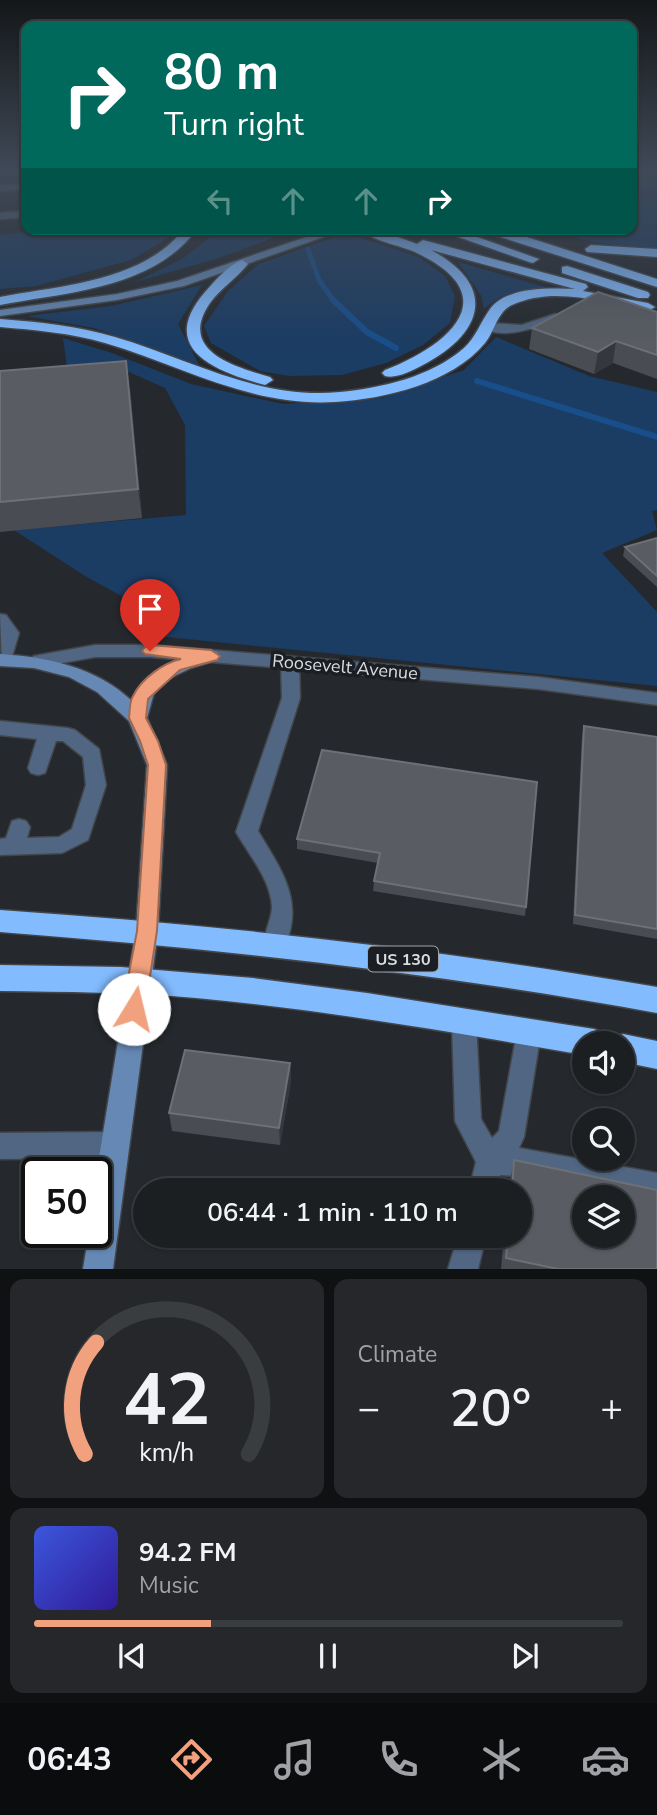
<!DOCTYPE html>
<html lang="en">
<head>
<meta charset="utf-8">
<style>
  :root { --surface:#1c1f22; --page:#25272a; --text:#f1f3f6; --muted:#a0a2a5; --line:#3a3d40; --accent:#f2a17e }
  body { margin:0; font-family:"Nunito Sans",sans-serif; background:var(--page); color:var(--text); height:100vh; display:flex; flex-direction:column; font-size:26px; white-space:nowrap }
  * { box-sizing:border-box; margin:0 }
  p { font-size:23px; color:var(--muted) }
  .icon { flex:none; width:38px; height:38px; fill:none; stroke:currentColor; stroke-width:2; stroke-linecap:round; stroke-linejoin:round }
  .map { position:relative; height:1269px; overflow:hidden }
  .panel { display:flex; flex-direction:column; gap:10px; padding:10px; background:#0f1113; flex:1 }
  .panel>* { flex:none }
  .banner { position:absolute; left:21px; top:21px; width:616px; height:214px; border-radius:14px; box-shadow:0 2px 5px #0004,0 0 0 2px var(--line); background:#00695c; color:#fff; overflow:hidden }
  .controls { position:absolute; left:572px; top:1031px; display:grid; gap:14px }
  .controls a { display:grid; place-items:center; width:63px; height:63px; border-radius:50%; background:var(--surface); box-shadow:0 2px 5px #0004,0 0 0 2px var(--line); font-size:35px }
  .speed { position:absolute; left:21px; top:1157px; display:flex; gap:14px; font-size:35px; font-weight:700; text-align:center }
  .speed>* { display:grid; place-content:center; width:91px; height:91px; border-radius:50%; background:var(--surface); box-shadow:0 2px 5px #0004,0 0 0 2px var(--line); line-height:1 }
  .speed .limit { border:4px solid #111; border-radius:10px; background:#fff; color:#111 }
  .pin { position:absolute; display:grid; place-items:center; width:60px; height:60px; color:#fff; margin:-72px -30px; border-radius:50% 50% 50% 0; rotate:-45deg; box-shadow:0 0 7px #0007 }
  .pin .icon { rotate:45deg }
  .me { position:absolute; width:77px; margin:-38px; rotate:9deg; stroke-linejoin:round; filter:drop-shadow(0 0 5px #0008) }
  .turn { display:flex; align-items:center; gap:24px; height:147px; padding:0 28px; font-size:32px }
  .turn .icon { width:91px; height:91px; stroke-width:2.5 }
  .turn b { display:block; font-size:49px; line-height:60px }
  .lanes { display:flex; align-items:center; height:66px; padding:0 28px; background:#0003; justify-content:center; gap:35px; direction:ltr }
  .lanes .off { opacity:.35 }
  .big { font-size:52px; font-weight:600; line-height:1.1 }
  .panel .widget { flex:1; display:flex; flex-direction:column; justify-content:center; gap:10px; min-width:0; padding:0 24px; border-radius:14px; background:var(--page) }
  .panel .dial { align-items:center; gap:0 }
  .dial svg { height:182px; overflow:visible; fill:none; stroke:var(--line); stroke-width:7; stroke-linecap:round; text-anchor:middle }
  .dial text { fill:var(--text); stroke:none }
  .song { display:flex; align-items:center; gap:21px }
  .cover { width:84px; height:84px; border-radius:10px; background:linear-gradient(135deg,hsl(230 70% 55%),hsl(250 70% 35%)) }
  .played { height:7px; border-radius:4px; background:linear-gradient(90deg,var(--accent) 30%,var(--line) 30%) }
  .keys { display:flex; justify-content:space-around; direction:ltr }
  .heat { display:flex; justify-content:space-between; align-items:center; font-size:38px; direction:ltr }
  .panel .tiles { flex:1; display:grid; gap:10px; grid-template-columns:1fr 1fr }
  .widget:last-child { grid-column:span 2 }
  .trip { position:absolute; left:133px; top:1178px; width:399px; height:70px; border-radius:35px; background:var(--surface); box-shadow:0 2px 5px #0004,0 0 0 2px var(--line); font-weight:600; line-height:70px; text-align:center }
  .tabs { display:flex; height:112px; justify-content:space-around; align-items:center; background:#0b0c0e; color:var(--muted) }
  .tabs .icon { width:49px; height:49px }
  .tabs .active { color:var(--accent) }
  .tabs b { font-size:32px; color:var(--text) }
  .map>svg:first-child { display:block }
</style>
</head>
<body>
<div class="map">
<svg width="657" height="1269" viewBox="0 0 657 1269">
  <rect width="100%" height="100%" fill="#25292e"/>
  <g fill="#1b3c63">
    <path d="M632,172L657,174V247C617,247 582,241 544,229H632Z"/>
    <path d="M57,229H170L171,236L131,260L36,286L0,289V235Z"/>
    <path d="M212,229H297L216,259L135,282L182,259L212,236Z"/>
    <path d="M346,233L419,257L445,276L455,296L450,323L423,345L386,363L342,375L289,376L260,371L211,343L204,326L228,291L259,264Z"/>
    <path d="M458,262L555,290C525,289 508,288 484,309L481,295Z"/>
    <path d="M202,285L178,324L199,365L94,328L27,316L111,306Z"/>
    <path d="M496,337L589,376L657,392V510L652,511L657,530L602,553L657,612V686L137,634L129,600L85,576L14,530L186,515L185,425L165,388L129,372L68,375L63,338L112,353L191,384L283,404L382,398L464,370Z"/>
  </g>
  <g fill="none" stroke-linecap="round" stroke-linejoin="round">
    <path stroke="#184e8a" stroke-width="5" d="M308,249L319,280L333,300"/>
    <g stroke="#184e8a" stroke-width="6">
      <path d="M332,299L367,332L396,348"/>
      <path d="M477,381L657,437"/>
    </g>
    <defs>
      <g id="lane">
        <path d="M25,184L26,189L0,191V185Z"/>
        <path d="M26,211V217L0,219V213Z"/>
        <path d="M555,314L561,317L559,319C538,327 502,341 482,327L488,323L522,325Z"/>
        <path d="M0,614L6,615L19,633L11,660L2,666Z"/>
        <path d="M290,656L299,662L300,698L258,831C282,871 306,903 283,950L275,953L267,950C260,936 272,922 272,907C271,880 249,855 236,832L282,698L281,662Z"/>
        <path d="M0,721L68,728L75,730L99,749L106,785L88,840L62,853L0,855V839L6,838L12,821L19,819L26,821L30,827L27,838L59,837L72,829L86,785L83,757L63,741H56L45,773L38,775L31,773L28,768L37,739L0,735Z"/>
        <path d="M464,1011L473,1014L476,1022L481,1119L492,1138L499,1131L517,1032L520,1024L529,1021L538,1024L541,1032L524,1137L519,1148L657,1173V1201L520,1176L500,1175L497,1190H469L476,1162L455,1121L452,1022L455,1014Z"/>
        <path d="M114,1132L124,1136L127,1145L124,1154L114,1158L0,1159V1133Z"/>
        <path d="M458,1236H486L478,1269H448Z"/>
      </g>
      <path id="street" d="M95,645H150L538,677L657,693V705L538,689L150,657H95L34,668L25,662L34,656Z"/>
      <g id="secondary">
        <path d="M330,229H346L184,286L117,300L0,316V310L117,294L177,281Z"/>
        <path d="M211,650L217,652L220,656L217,660L191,668L168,679L154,693L147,718L167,765L158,931L113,1269H83L89,1232H96V1176L136,931L147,765L129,721L97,692L69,677L34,668L0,666V654C48,657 96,667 132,701C148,667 177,659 211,650Z"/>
      </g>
      <g id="highway">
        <path d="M184,229H197C153,289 67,292 0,305V297C62,285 142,282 184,229Z"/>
        <path d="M376,229L417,244L423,240L586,284L588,287L583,291L648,303L655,307L648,311C606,303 554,285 512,305C497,312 495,331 485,343C452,383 385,399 335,402C251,407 183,366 105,343C71,333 35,330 0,327V319C39,322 78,326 115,337C190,359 259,400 340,392C381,388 431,377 464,348C476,337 480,323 490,309C508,286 549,288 575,289L431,250C500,287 482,335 421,366C411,371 396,379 385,376L382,373L385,370C443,348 508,299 421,255C403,245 376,243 361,230Z"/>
        <path d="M436,229H455L539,259L533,263L529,262Z"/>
        <path d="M490,229H502L657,279V287L491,234Z"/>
        <path d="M591,245L657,249V257L587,252L585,249Z"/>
        <path d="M242,260L248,264C237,278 221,288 210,303C177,351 235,367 270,377L273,380L265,385C216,372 156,349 205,292C215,281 228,265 242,260Z"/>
        <path d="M567,266L648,292L650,295L648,298H638L562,273V267Z"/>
        <path d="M0,910C220,925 439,949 657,987V1013C439,973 221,949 0,932Z"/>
        <path d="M0,965L121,967L253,978L367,993L594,1029L605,1033L609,1043H584V1055C456,1033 327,1010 196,998C131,992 66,992 0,991Z"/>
        <path d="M623,1034L657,1041V1069L623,1062V1043H610L612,1038Z"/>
      </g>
    </defs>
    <use href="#lane" stroke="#42464a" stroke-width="3"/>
    <use href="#street" stroke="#42464a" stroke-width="3"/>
    <use href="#secondary" stroke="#42464a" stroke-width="3"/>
    <use href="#highway" stroke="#42464a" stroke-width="3"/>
    <use href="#lane" fill="#506682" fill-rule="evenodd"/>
    <use href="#street" fill="#506682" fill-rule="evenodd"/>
    <use href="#secondary" fill="#6588b4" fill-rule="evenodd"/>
    <use href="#highway" fill="#83bbff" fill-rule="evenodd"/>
  </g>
  <g fill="#494d53">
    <path d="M657,312V379L613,363L594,374L529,349L532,328Z"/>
    <path d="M0,371L130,388L142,518L0,532Z"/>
    <path d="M657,538V587L623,556L625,547Z"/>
    <path d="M584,726L657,737V939L573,924L582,736Z"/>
    <path d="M322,750L526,907L525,916L373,891L374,881L378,863L297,849V839Z"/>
    <path d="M290,1063L291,1081L280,1145L172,1131L169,1113Z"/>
    <path d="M514,1160L657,1269H501L504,1236H520V1190H508Z"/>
  </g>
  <g fill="#34383e">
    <path d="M616,341L613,363L594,374L598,352Z"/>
    <path d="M126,361L130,388L142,518L138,489Z"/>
    <path d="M290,1063L291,1081L280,1145L279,1128Z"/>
  </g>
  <g fill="#595c62" stroke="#6d7076" stroke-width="2" fill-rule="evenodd">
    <path d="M598,292L657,312V355L616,341L598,352L532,328Z"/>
    <path d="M126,361L138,489L0,502V371Z"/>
    <path d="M657,538V576L625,547Z"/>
    <path d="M584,726L657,737V929L575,915Z"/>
    <path d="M322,750L537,782L526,907L374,881L380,853L297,839Z"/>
    <path d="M185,1050L290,1063L279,1128L169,1113Z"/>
    <path d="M514,1160L657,1190V1269H558L506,1258L508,1236H520V1190H512ZM584,1197H623V1236H584Z"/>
  </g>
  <linearGradient id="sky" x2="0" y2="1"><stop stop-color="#141719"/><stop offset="0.49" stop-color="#404957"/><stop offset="1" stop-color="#404957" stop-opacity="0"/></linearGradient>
  <rect width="657" height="348" fill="url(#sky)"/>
  <path fill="#f2a17e" stroke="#9d6952" stroke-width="2" d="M150,645L211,650L220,656L217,660L180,670L148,699L146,718L158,741L166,765L157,931L145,1009L141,1016L134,1018L126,1016L122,1009L137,931L148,765L140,741L129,718C130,711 129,702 133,696C141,679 163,663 181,659L145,654L142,651L145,647Z"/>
  <g text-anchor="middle" stroke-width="7" stroke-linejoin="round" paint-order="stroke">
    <rect fill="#1b1f24" stroke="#a1a4a8" stroke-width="2" x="368" y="946.5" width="70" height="25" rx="5"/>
    <g font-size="16" font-weight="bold" fill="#dadde0">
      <text x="403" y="965">US 130</text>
    </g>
    <g font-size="18" fill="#dadde0" stroke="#1b1f24">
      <text transform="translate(345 667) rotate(5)" y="6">Roosevelt Avenue</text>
    </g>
  </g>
</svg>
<div class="controls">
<a><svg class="icon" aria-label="sound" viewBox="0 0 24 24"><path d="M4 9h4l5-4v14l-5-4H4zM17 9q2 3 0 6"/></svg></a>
<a><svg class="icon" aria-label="search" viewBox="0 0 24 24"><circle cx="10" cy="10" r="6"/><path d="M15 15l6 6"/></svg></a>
<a><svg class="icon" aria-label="layers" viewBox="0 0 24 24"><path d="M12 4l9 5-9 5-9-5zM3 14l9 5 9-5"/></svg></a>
</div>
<div class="speed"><div class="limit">50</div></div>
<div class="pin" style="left:150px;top:651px;background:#d93025"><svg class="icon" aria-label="arrive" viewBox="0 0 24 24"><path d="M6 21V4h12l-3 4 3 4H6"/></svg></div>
<svg class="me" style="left:134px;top:1009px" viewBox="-20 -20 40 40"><circle r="19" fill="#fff"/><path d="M0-13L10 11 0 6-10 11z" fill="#f2a17e"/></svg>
<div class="trip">06:44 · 1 min · 110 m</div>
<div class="banner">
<div class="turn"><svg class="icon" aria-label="right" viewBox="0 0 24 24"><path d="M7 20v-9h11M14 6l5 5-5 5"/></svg><div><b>80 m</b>Turn right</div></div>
<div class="lanes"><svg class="icon off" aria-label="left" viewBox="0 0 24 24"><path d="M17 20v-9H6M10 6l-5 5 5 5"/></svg><svg class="icon off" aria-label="ahead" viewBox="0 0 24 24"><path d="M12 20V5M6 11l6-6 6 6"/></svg><svg class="icon off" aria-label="ahead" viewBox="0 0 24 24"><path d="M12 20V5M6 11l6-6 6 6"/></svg><svg class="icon" aria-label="right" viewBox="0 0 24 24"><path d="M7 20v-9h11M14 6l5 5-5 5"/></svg></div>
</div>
</div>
<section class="panel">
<div class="tiles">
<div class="widget dial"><svg viewBox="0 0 100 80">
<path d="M14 69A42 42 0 1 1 86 69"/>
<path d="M14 69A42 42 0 0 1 19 20" stroke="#f2a17e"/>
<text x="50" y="56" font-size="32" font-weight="700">42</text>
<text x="50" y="72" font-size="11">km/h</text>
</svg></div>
<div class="widget"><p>Climate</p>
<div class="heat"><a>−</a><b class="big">20°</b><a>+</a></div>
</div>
<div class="widget">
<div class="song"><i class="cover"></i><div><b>94.2 FM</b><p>Music</p></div></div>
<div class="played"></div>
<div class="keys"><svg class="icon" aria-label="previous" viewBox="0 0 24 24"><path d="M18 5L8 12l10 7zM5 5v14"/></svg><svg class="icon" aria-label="pause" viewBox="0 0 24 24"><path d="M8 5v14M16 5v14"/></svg><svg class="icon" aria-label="next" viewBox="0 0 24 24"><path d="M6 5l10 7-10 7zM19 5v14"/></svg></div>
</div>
</div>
</section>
<nav class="tabs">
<b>06:43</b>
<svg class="icon active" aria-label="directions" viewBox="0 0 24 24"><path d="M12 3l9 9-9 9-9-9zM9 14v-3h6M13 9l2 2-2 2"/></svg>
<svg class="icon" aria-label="music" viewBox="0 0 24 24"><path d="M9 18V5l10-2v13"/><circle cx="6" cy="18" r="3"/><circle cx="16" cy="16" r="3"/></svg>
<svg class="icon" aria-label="phone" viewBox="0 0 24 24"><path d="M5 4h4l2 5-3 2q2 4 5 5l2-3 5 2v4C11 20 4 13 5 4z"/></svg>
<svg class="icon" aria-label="climate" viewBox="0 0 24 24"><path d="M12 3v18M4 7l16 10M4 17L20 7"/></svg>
<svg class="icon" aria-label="car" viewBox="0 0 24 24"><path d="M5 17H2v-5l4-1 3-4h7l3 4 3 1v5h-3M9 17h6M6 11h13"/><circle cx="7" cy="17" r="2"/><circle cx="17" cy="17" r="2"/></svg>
</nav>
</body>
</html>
